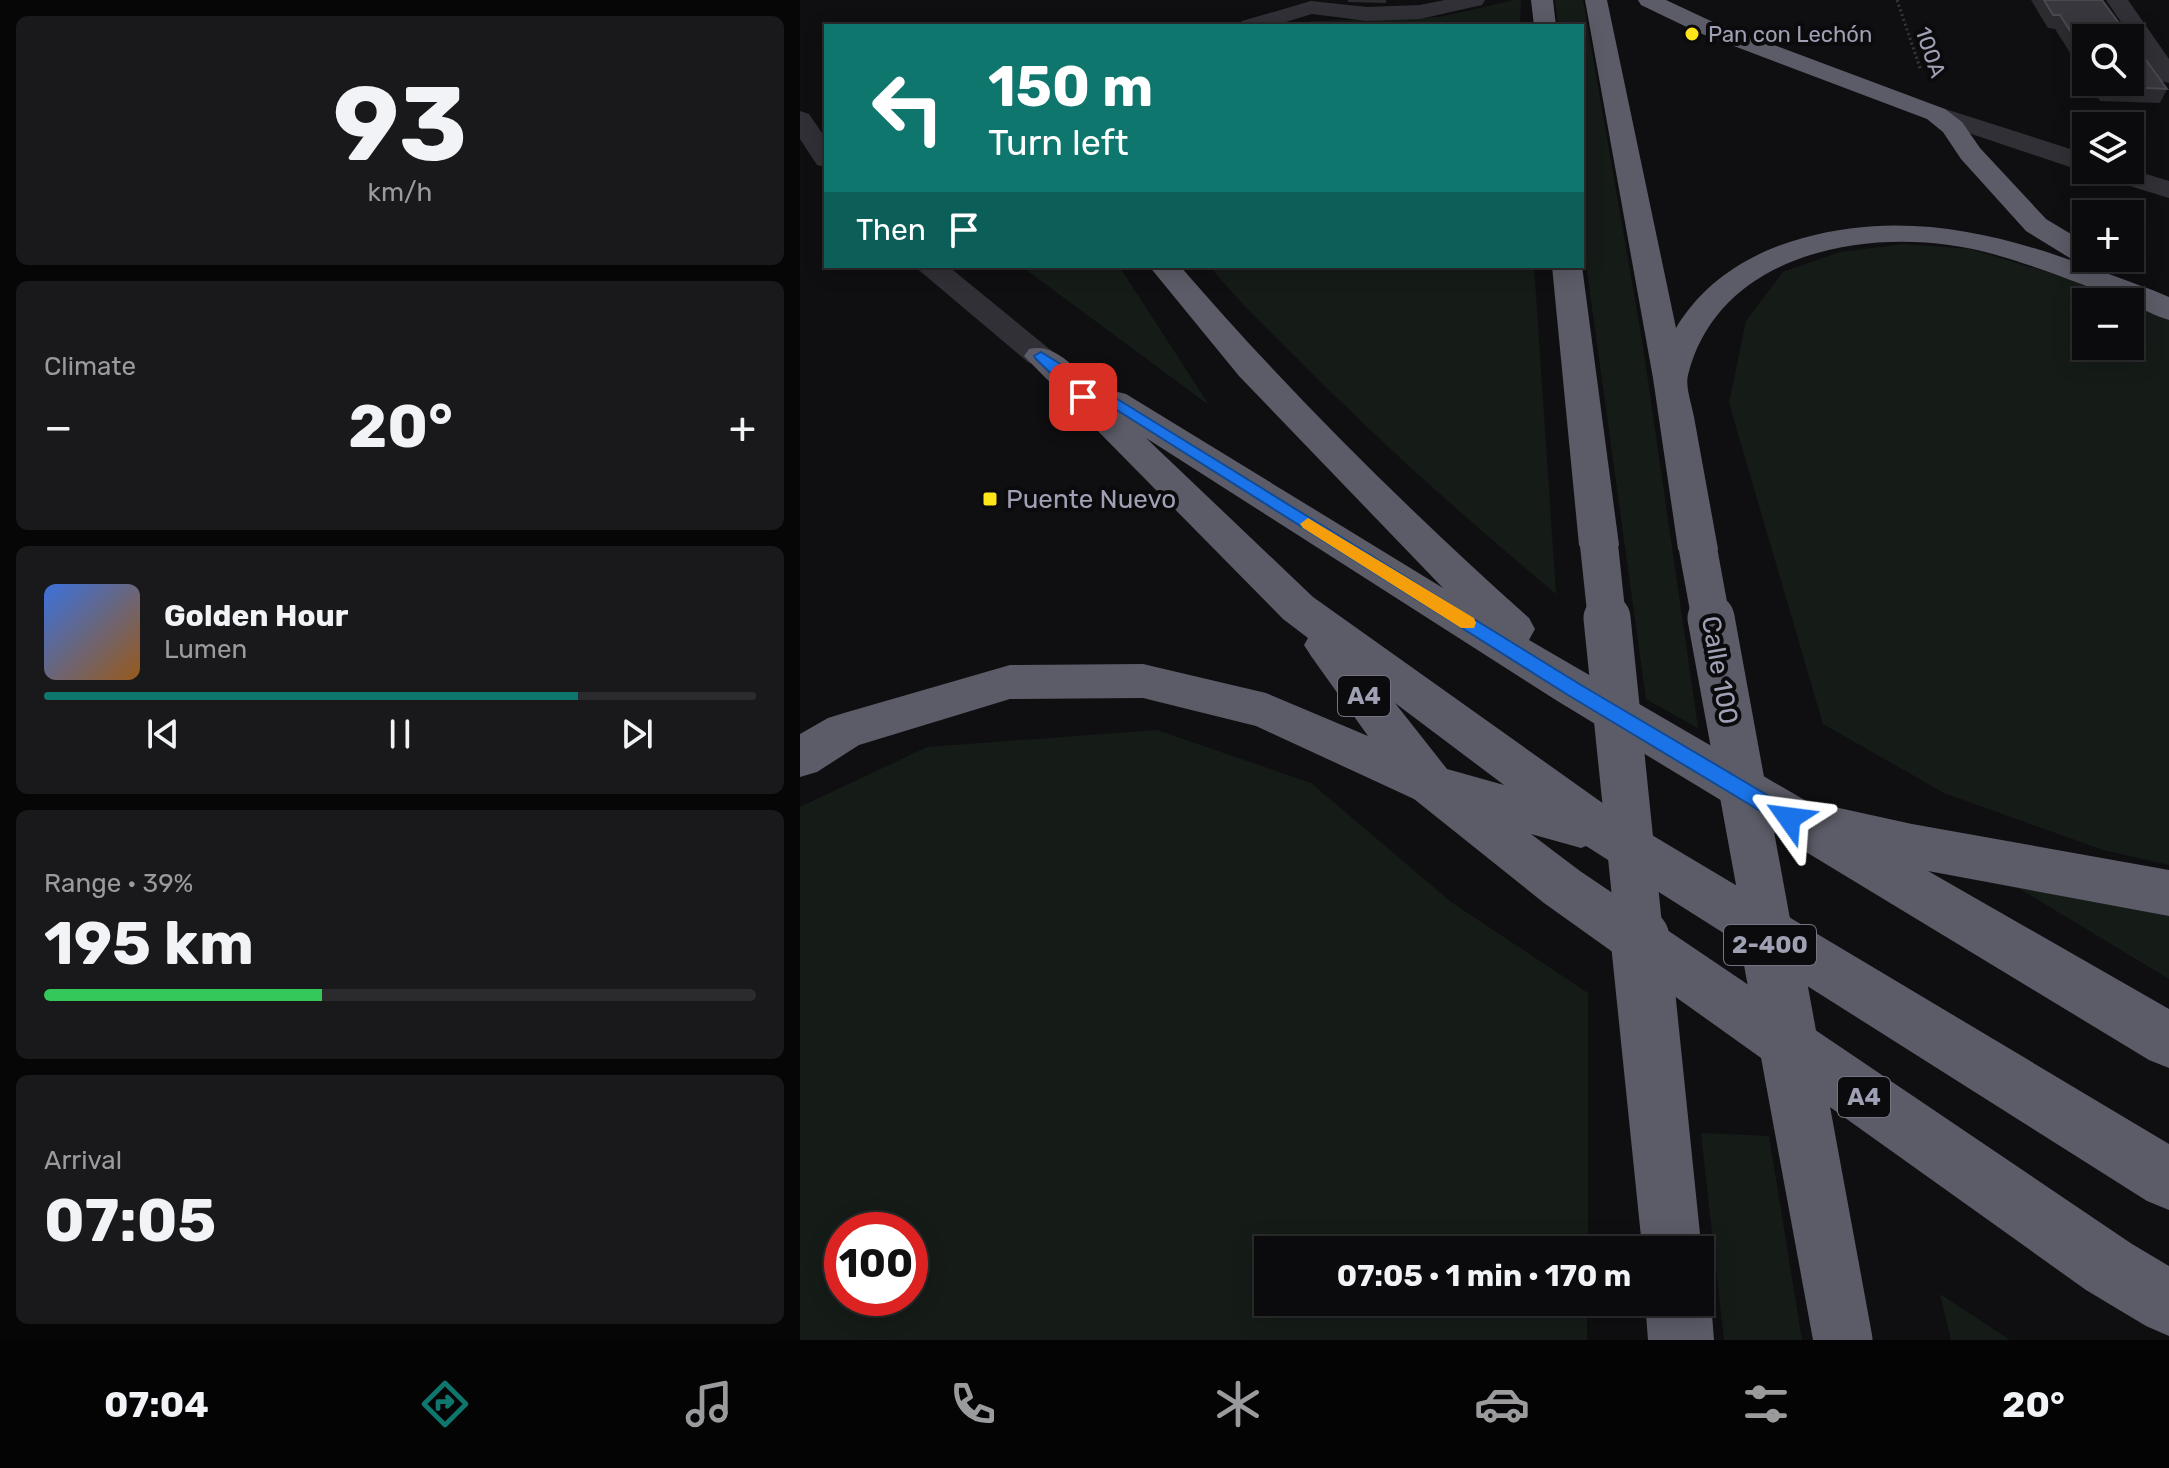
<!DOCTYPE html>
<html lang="en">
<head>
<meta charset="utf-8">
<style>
  :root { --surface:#0b0b0d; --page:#19191b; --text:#f1f3f6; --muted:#9a9b9d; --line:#2b2b2e; --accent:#0f766e }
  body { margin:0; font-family:Rubik,sans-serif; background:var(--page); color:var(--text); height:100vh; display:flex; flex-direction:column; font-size:30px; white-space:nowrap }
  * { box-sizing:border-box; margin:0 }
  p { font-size:26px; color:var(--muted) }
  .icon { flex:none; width:44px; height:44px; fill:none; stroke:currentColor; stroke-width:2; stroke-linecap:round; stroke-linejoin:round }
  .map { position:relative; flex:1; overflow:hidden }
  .sheet { display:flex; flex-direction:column; gap:16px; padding:16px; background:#060607; width:800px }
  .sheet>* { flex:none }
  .guide { position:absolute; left:24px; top:24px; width:760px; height:244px; border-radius:0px; box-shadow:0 4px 20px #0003,0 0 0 2px var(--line); background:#0f766e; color:#fff; overflow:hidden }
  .tools { position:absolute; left:1272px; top:24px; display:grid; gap:16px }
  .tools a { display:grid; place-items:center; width:72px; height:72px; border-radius:0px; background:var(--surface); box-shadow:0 4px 20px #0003,0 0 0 2px var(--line); font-size:40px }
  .speed { position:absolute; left:24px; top:1212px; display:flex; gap:16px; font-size:40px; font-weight:700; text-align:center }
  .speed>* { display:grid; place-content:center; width:104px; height:104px; border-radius:50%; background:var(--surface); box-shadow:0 4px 20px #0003,0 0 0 2px var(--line); line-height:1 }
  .speed .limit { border:12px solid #d22; background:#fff; color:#111 }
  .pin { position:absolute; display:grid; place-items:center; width:68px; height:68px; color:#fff; margin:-34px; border-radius:16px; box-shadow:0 4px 12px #0006 }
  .me { position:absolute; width:88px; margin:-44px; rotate:301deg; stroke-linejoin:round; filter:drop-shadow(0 0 6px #0008) }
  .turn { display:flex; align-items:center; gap:28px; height:168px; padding:0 32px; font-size:36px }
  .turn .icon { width:104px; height:104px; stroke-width:2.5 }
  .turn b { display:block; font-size:56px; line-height:68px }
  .then { display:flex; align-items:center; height:76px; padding:0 32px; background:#0003; gap:16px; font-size:30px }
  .big { font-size:60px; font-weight:700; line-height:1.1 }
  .sheet .card { flex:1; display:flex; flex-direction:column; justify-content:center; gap:12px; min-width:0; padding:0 28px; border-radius:12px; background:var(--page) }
  .sheet .dial { align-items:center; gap:0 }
  .dial b { font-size:104px; line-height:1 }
  .song { display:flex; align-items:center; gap:24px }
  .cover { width:96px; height:96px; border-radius:12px; background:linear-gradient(135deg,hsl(220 70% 55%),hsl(30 70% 35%)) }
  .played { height:8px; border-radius:4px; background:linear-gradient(90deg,var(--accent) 75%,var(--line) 75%) }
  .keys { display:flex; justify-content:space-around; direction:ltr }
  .heat { display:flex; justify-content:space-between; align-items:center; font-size:44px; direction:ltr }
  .charge { height:12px; border-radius:6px; background:linear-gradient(90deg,#34c759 39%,var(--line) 0) }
  .trip { position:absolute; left:454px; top:1236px; width:460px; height:80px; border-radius:0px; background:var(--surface); box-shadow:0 4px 20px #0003,0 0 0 2px var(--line); font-weight:700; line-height:80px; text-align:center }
  .tabs { display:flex; height:128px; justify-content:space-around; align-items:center; background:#040405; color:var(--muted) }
  .tabs .icon { width:56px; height:56px }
  .tabs .current { color:var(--accent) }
  .tabs b { font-size:36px; color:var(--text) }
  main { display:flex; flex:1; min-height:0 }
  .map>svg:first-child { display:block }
</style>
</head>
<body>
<main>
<section class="sheet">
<div class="card dial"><b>93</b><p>km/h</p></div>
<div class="card"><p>Climate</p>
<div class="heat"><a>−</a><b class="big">20°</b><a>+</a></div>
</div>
<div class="card">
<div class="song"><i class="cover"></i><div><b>Golden Hour</b><p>Lumen</p></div></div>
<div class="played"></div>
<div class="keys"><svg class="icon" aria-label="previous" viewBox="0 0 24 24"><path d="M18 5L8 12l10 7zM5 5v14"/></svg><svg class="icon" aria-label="pause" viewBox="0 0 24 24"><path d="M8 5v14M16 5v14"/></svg><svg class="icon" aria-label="next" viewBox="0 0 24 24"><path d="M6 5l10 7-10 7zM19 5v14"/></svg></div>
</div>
<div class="card"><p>Range · 39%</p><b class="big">195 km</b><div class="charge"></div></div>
<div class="card"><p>Arrival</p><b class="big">07:05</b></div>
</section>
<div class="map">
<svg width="1369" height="1340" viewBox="0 0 1369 1340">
  <rect width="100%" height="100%" fill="#0f0f11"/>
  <g fill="#151c18" fill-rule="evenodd">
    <path d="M715,0H721L720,26H486L513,21L639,17Z"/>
    <path d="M755,0H783L843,346L898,728L846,699L782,235V26H758Z"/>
    <path d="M1104,244L1170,249L1270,279L1328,302H1286V346H1330V303L1369,320V865L1303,850L1144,793L1023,724L929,403L946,321L983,272L1040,252Z"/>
    <path d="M221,266H319L409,405Z"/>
    <path d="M410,266H734L756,594C670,522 586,448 507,368C474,335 439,303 410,266Z"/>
    <path d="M357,730L511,783L651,902L788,993V1250H468V1302H787V1340H0V807L127,747ZM110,1230V1298H42V1230Z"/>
    <path d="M1195,874L1369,915V979Z"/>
    <path d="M901,1133L969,1136L1002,1340H924Z"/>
    <path d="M1140,1294L1210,1340H1151Z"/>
  </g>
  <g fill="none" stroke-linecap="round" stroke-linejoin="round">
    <path stroke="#36363d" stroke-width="3" stroke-dasharray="2 3" stroke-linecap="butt" d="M1097,0L1121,71"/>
    <g fill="#303036" fill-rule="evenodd">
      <path d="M645,0H685L682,5L620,19L567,21L512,14L473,26H439L442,21L511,1L567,7L620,5Z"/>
      <path d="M1306,0H1328L1369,59V83L1361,81Z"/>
      <path d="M1136,106L1286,154V170H1290L1276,169L1127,119L1123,114L1127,109Z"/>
      <path d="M0,111L9,114L26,139V167L17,165L0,139Z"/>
      <path d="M1330,169L1369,181V198L1297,176L1293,170Z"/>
      <path d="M114,266H148L258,356L253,363L241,366L229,363Z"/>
    </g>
    <g fill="#5b5c67" fill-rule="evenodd">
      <path d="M731,0H753L756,26H734Z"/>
      <path d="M785,0H807L876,328C904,281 951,252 1003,238C1109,209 1206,235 1306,273C1327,281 1349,288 1369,297V320C1355,316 1343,309 1330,303C1287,286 1239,267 1193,254C1084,223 920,246 888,375C885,387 892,405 894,417C902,461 910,505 918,549L912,559L898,563L884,559L878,549L853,378Z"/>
      <path d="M838,0H866L913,22L1145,109L1162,122L1180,148L1246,219L1286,243V258H1296L1284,263L1273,260L1226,231L1161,159L1143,132L1127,119L897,32L841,5Z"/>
      <path d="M349,266H380C488,391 606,508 729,618L735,629L729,640L1020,809L1030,806L1112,824L1369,870V916L1128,871L1369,1009V1068L1349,1060L759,702L346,438L513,597L825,819L1369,1144V1210L1347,1201L786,846L781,848L731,834L780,871L1332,1244L1369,1266V1336L1346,1326L1286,1290L744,903L614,799L456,726L343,698L210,699L59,745L17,772L0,777V734L28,718L44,713L210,665L343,664L466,693L568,736L511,656L504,645L508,638L483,619L224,356L229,349C259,342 281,376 301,395L314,391L326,394L643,588L439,376ZM595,703L704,785L647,769Z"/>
      <path d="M752,266H782L819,545L813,555L799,559L785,555L779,545Z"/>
      <path d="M900,1278L911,1302L914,1340H848L845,1302H900Z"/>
    </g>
    <g stroke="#5b5c67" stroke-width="38">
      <path d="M799,545L807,620"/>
      <path d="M898,549L911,620"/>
    </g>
    <g stroke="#5b5c67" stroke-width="47">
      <path d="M807,618L840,940"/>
      <path d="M911,618L970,940"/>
    </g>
    <g stroke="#5b5c67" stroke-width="59">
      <path d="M840,938L872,1250"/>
      <path d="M969,938L1043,1340"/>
    </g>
  </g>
  <g fill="#2c2b2f">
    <path d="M548,0H586V3L548,2Z"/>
    <path d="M1231,0H1302L1286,38V78L1255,29L1248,28Z"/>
    <path d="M1288,82H1330L1367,89L1360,103L1300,101Z"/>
  </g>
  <g fill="#38373d" stroke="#484850" stroke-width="2">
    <path d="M1244,0H1302L1330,38H1286V56L1260,15H1253Z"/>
    <path d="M1330,38L1367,89L1306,86L1303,82H1330Z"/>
  </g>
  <path fill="#1a73e8" stroke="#114b97" stroke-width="2" d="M241,352L781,685L996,812L999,818L996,824L989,827L982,824L768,695L282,388L290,397L283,402L278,400L236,359L234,356Z"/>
  <path fill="#f59e0b" d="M508,518L674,618L676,623L674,628H661L503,528L500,524Z"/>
  <g fill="#ffe419" stroke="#0b0a0c" stroke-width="3">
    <circle cx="892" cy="34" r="8"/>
    <rect x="182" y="491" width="16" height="16" rx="4"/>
  </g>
  <g text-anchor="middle" stroke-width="8" stroke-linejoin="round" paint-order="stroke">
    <g font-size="22" fill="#9fa0b3" stroke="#0b0a0c" text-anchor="start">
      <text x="908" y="42">Pan con Lechón</text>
    </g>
    <g font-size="22" fill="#9fa0b3" stroke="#0b0a0c">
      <text transform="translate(1131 52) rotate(71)" y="8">100A</text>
    </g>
    <g fill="#0b0a0c" stroke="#737381" stroke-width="2">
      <rect x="538" y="676" width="52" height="40" rx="6"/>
      <rect x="924" y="925" width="92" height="40" rx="6"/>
      <rect x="1038" y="1077" width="52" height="40" rx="6"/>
    </g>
    <g font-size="24" font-weight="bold" fill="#9fa0b3">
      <text x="564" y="704">A4</text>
      <text x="970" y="953">2-400</text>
      <text x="1064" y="1105">A4</text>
    </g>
    <g font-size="26" fill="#9fa0b3" stroke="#0b0a0c" text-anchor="start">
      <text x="206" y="508">Puente Nuevo</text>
    </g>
    <g font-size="26" fill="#9fa0b3" stroke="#0b0a0c">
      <text transform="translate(920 670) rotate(80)" y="9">Calle 100</text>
    </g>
  </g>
</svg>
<div class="tools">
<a><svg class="icon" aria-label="search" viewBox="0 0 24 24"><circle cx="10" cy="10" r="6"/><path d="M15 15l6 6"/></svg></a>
<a><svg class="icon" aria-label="layers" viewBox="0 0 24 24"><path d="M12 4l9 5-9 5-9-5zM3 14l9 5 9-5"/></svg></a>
<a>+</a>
<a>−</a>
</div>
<div class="speed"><div class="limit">100</div></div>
<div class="pin" style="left:283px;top:397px;background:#d93025"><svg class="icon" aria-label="arrive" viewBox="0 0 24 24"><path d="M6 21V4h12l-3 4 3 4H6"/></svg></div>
<svg class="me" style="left:989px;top:818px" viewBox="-20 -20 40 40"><path d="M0-17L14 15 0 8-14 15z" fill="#1a73e8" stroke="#fff" stroke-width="4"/></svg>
<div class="trip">07:05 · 1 min · 170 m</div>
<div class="guide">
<div class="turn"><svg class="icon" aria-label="left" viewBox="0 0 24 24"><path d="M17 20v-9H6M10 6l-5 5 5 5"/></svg><div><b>150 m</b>Turn left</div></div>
<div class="then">Then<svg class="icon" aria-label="arrive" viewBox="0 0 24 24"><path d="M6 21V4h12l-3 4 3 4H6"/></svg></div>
</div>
</div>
</main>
<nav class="tabs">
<b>07:04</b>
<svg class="icon current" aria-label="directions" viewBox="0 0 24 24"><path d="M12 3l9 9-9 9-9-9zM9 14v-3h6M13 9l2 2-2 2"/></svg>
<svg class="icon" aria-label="music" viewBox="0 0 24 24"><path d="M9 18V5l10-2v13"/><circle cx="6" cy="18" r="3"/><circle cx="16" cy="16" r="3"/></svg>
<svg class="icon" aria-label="phone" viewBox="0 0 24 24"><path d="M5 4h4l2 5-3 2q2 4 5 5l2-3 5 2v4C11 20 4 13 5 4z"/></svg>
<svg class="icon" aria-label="climate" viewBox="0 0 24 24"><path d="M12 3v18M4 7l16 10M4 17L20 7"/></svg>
<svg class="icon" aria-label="car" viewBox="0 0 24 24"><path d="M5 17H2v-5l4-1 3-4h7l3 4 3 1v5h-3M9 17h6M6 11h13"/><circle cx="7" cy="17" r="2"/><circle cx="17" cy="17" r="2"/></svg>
<svg class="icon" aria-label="filters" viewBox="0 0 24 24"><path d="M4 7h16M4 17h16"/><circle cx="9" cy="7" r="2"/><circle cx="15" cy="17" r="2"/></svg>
<b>20°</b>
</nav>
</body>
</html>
